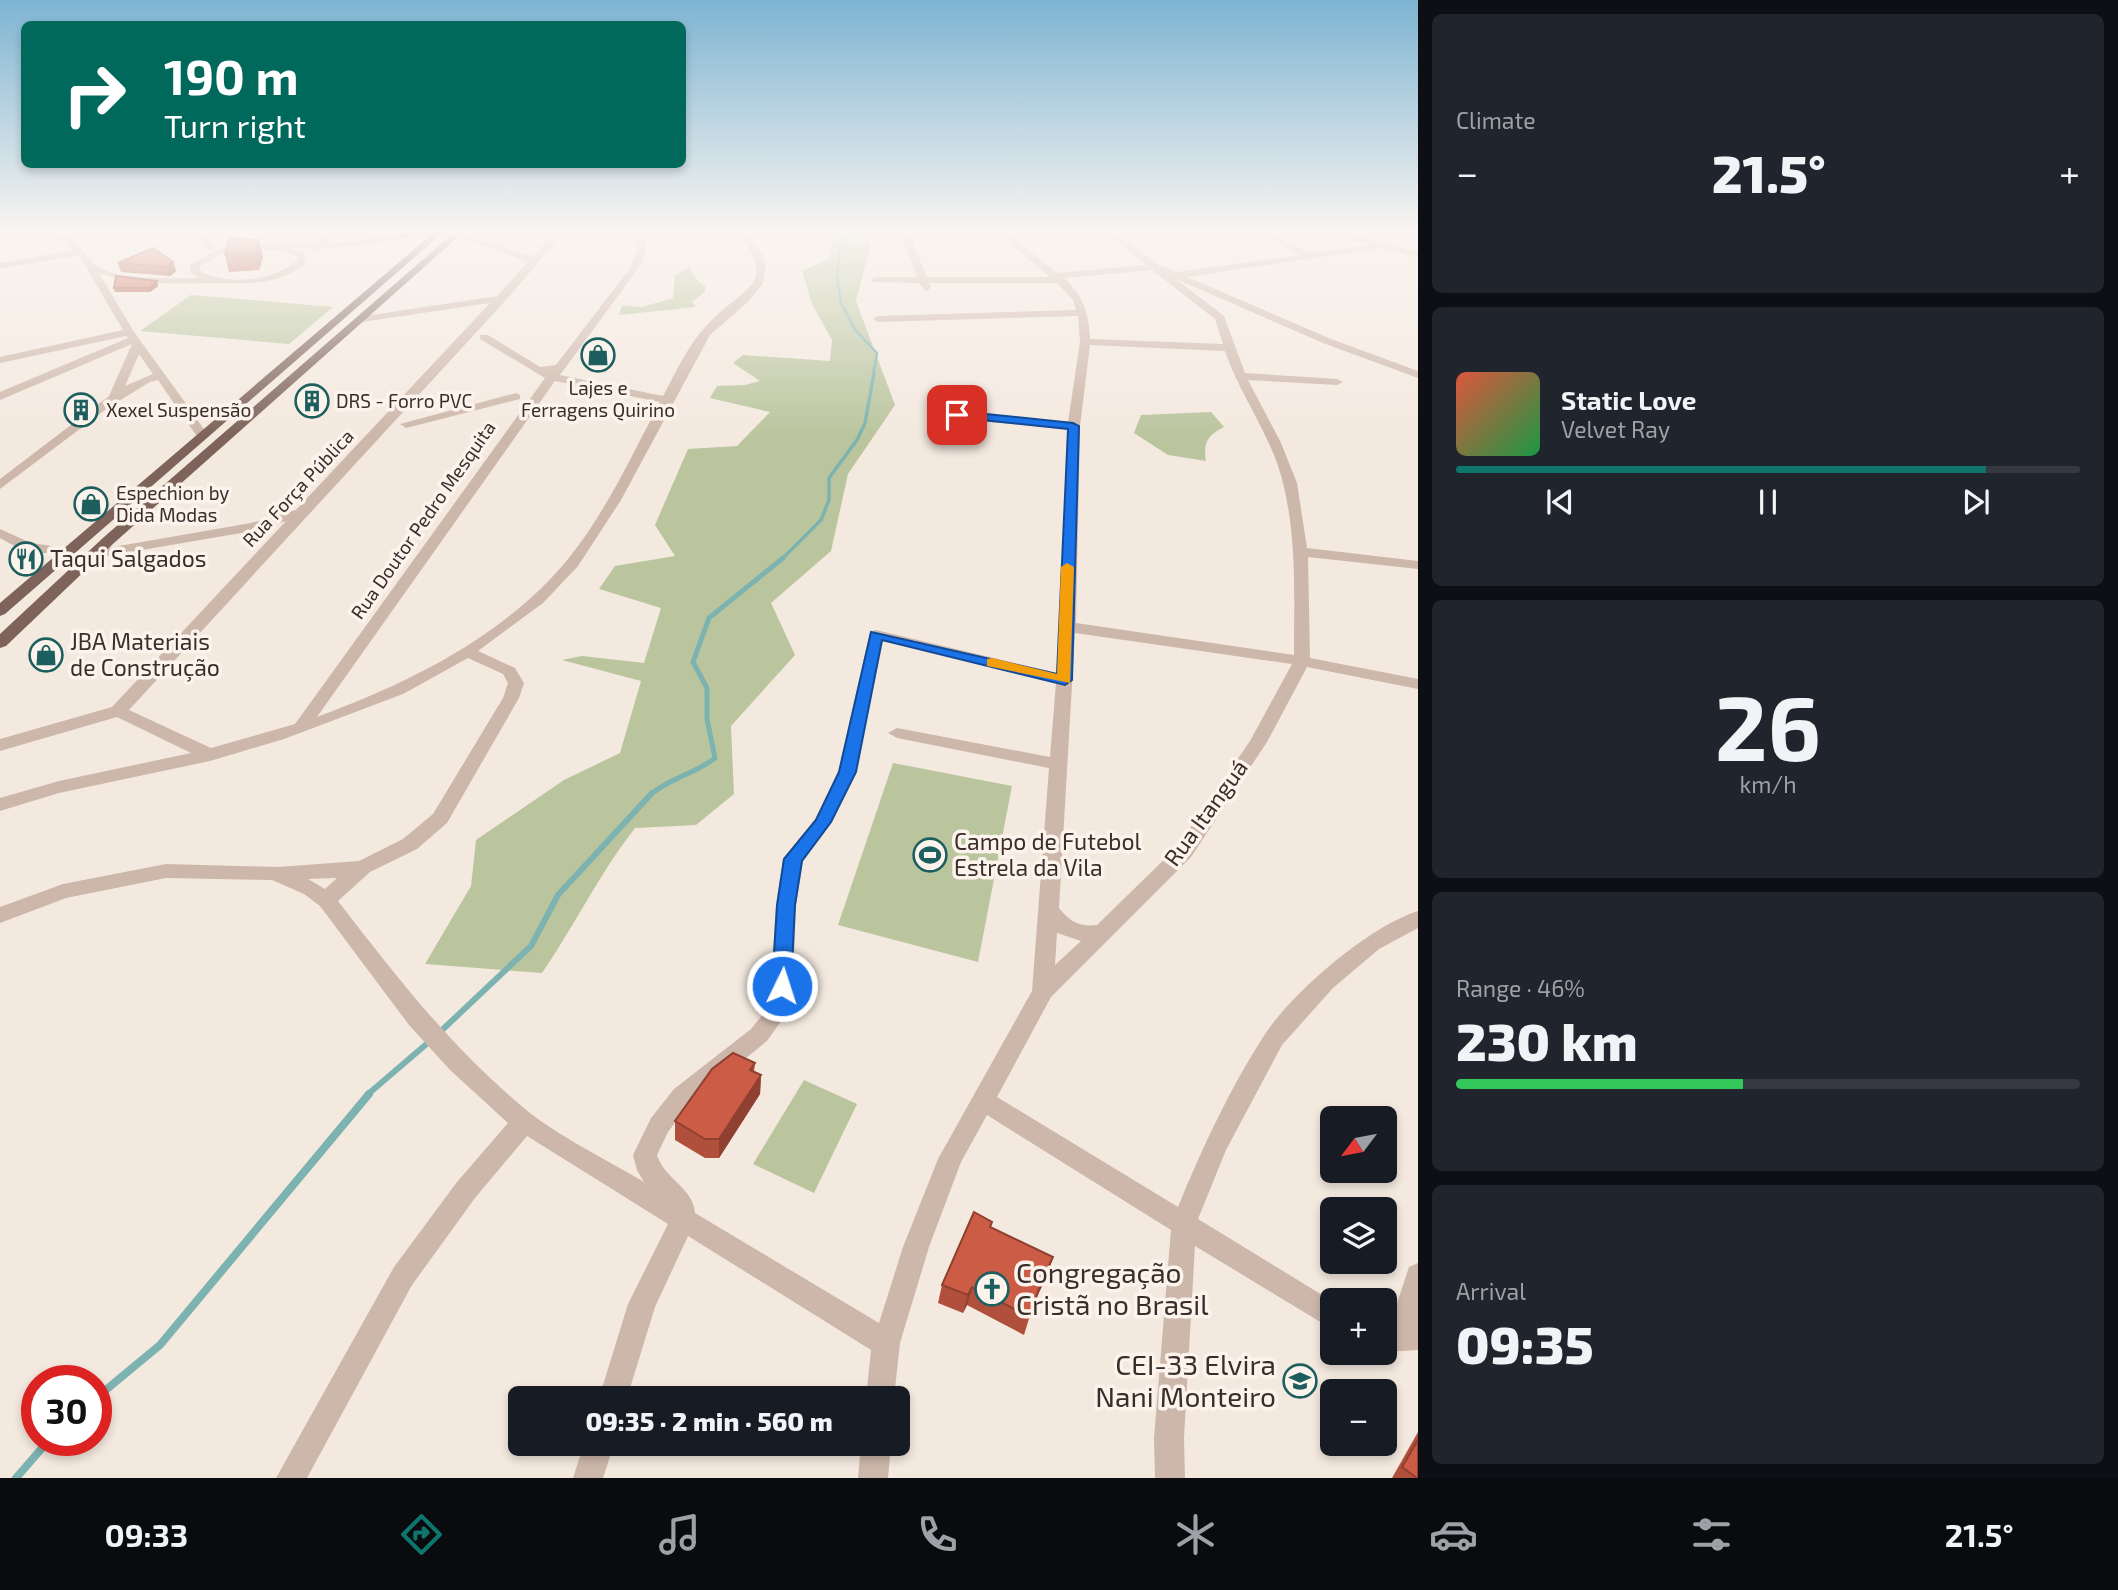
<!DOCTYPE html>
<html lang="en">
<head>
<meta charset="utf-8">
<style>
  :root { --surface:#171b24; --page:#20242c; --text:#f1f3f6; --muted:#9ea1a6; --line:#363941; --accent:#0f766e }
  body { margin:0; font-family:"Exo 2",sans-serif; background:var(--page); color:var(--text); height:100vh; display:flex; flex-direction:column; font-size:26px; white-space:nowrap }
  * { box-sizing:border-box; margin:0 }
  p { font-size:23px; color:var(--muted) }
  .icon { flex:none; width:38px; height:38px; fill:none; stroke:currentColor; stroke-width:2; stroke-linecap:round; stroke-linejoin:round }
  .map { position:relative; flex:1; overflow:hidden }
  .side { display:flex; flex-direction:column; gap:14px; padding:14px; background:#0d0f14; width:700px }
  .side>* { flex:none }
  .top-card { position:absolute; left:21px; top:21px; width:665px; height:147px; border-radius:10px; box-shadow:0 4px 10px #0003; background:#00695c; color:#fff; overflow:hidden }
  .needle { width:46px; rotate:238deg }
  .buttons { position:absolute; left:1320px; top:1106px; display:grid; gap:14px }
  .buttons a { display:grid; place-items:center; width:77px; height:77px; border-radius:10px; background:var(--surface); box-shadow:0 4px 10px #0003; font-size:35px }
  .speed { position:absolute; left:21px; top:1365px; display:flex; gap:14px; font-size:35px; font-weight:700; text-align:center }
  .speed>* { display:grid; place-content:center; width:91px; height:91px; border-radius:50%; background:var(--surface); box-shadow:0 4px 10px #0003; line-height:1 }
  .speed .limit { border:10px solid #d22; background:#fff; color:#111 }
  .pin { position:absolute; display:grid; place-items:center; width:60px; height:60px; color:#fff; margin:-30px; border-radius:14px; box-shadow:0 4px 10px #0006 }
  .me { position:absolute; width:77px; margin:-38px; rotate:4deg; stroke-linejoin:round; filter:drop-shadow(0 0 5px #0008) }
  .turn { display:flex; align-items:center; gap:24px; height:147px; padding:0 28px; font-size:32px }
  .turn .icon { width:91px; height:91px; stroke-width:2.5 }
  .turn b { display:block; font-size:49px; line-height:60px }
  .big { font-size:52px; font-weight:800; line-height:1.1 }
  .side .tile { flex:1; display:flex; flex-direction:column; justify-content:center; gap:10px; min-width:0; padding:0 24px; border-radius:10px; background:var(--page) }
  .side .dial { align-items:center; gap:0 }
  .dial b { font-size:91px; line-height:1 }
  .song { display:flex; align-items:center; gap:21px }
  .cover { width:84px; height:84px; border-radius:10px; background:linear-gradient(135deg,hsl(10 70% 55%),hsl(140 70% 35%)) }
  .played { height:7px; border-radius:4px; background:linear-gradient(90deg,var(--accent) 85%,var(--line) 85%) }
  .keys { display:flex; justify-content:space-around; direction:ltr }
  .heat { display:flex; justify-content:space-between; align-items:center; font-size:38px; direction:ltr }
  .charge { height:10px; border-radius:5px; background:linear-gradient(90deg,#34c759 46%,var(--line) 0) }
  .trip { position:absolute; left:508px; top:1386px; width:402px; height:70px; border-radius:10px; background:var(--surface); box-shadow:0 4px 10px #0003; font-weight:800; line-height:70px; text-align:center }
  .tabs { display:flex; height:112px; justify-content:space-around; align-items:center; background:#090b0e; color:var(--muted) }
  .tabs .icon { width:49px; height:49px }
  .tabs .current { color:var(--accent) }
  .tabs b { font-size:32px; color:var(--text) }
  main { display:flex; flex:1; min-height:0 }
  .map>svg:first-child { display:block }
</style>
</head>
<body>
<main>
<div class="map">
<svg width="1418" height="1478" viewBox="0 0 1418 1478">
  <rect width="100%" height="100%" fill="#f4e9df"/>
  <g fill="#bac59e">
    <path d="M835,229H863L871,244L856,301L895,405L848,474L831,551L771,603L795,655L731,726L734,794L696,825L635,828C599,874 575,925 542,973L425,964L471,886L476,840L564,780L620,753L641,681L562,660L582,656L644,663L661,608L599,589L615,566L675,556L655,525L688,449L737,446L770,412L710,398L717,386L745,385L760,381L733,363L743,355L830,361L832,340L812,304L802,271L828,259Z"/>
    <path d="M689,267L699,282L705,286V292L692,302L696,307L619,315L622,305L642,307L673,298L675,275Z"/>
    <path d="M191,295L333,307L289,344L140,331Z"/>
    <path d="M1211,412L1224,427C1208,435 1203,442 1206,461L1168,455L1134,433L1141,415Z"/>
    <path d="M893,763L1012,786L978,962L838,925Z"/>
    <path d="M804,1080L857,1104L814,1193L753,1164Z"/>
  </g>
  <g fill="none" stroke-linecap="round" stroke-linejoin="round">
    <path stroke="#7cb3b1" stroke-width="2.5" d="M842,229L837,276L841,303L856,331L877,353L873,375"/>
    <path stroke="#7cb3b1" stroke-width="3.5" d="M782,559L821,520L829,500V478L857,440L865,423L874,373"/>
    <path stroke="#7cb3b1" stroke-width="5" d="M650,795C669,778 695,774 715,758L707,719V688L693,662L709,618L783,558"/>
    <g stroke="#7cb3b1" stroke-width="6">
      <path d="M440,1032L531,946L558,895L652,793"/>
      <path d="M367,1095L430,1041"/>
    </g>
    <g stroke="#7cb3b1" stroke-width="8">
      <path d="M96,1398L160,1345L369,1094"/>
      <path d="M16,1478L49,1440"/>
    </g>
    <g fill="#cdb7aa" fill-rule="evenodd">
      <path d="M33,229H46L59,234L144,229L70,238C80,245 84,254 92,262C112,282 172,278 199,278L190,272V265L216,250L248,243H317L333,229H343L328,242C352,242 375,236 399,233C453,228 483,239 532,257L558,229H567L506,300L129,710L211,748L295,724L545,378L480,339V335H488L540,367L556,365L630,268L638,249L630,229H639L647,244L642,263L560,375L663,396C676,372 688,345 707,325C741,287 785,285 732,229H742L762,254L766,267L763,283L749,301L710,335L621,500L578,566L543,603L478,651L515,668L524,683L519,698L447,823L417,849L370,872L338,901C399,980 452,1049 530,1113C562,1138 609,1161 644,1182L637,1170L633,1155L651,1118L674,1089L751,1029L763,1014L771,986L776,905L783,859L815,819L838,772L870,632L876,630L1057,673L1068,429L956,419L950,415L956,411L1068,422L1080,342L1078,316L878,322L873,319L878,316L1076,310L1073,300L1057,283H929L931,288L926,291L919,283L872,282L870,280L875,277H917L899,229H910L908,231L927,277H1050L992,229H1002L1057,273L1146,265L1101,229H1111L1157,264L1177,272L1299,255L1252,229H1263L1310,253L1369,245L1316,229H1331L1418,252V258L1382,248L1187,277L1331,339L1418,371V378L1323,343L1176,279L1224,316L1245,373L1337,379L1343,382L1337,385L1248,380L1281,443L1297,483L1307,548L1418,561V569L1308,557L1310,658L1418,679V689L1307,667L1267,742L1191,857L1051,997L997,1097L1178,1207C1202,1148 1230,1088 1265,1034C1294,991 1368,927 1418,911V928L1379,949L1333,988L1282,1045L1226,1150L1198,1219L1332,1301V1329L1195,1246L1184,1438L1185,1478H1155L1154,1438L1171,1230L987,1115L961,1162L929,1247L900,1343L894,1398H866L871,1350L688,1236L655,1307L627,1398H599L628,1304L668,1224L527,1136L475,1198L412,1285L307,1478H276L394,1267L457,1182L508,1123L450,1070L409,1025L320,906L304,894L272,880L166,878L66,898L0,923V907L63,884L166,864L278,867L359,861L403,839L433,814L503,698L508,683L503,674L468,658L403,694L284,739L210,761L59,793L0,811V798L59,781L191,753L117,717L0,751V739L112,707L286,521L253,531L95,558L90,557V551L251,523L296,510L490,303L362,322L358,321V317L497,296L528,262C509,255 490,246 471,241C435,232 394,240 357,246C343,248 328,246 315,252L311,248H292L305,253L306,263C279,287 246,283 213,283C174,284 137,285 99,273L134,332L187,405L206,411L227,410L233,414C223,421 206,419 194,415L208,435L198,438L158,380L150,382L109,407L0,489V479L109,396L132,344L0,400V392L128,338L126,336L0,363V357L123,330L79,255L0,269V263L75,250L65,242ZM248,249L279,250L298,257V260C273,281 229,286 200,271V266L219,255ZM1152,270L1215,319L1223,344L1090,339C1089,313 1083,295 1064,278ZM1090,345L1225,351C1240,396 1272,436 1283,483C1297,539 1294,598 1294,655L1076,623L1080,426ZM139,354L153,374L125,386ZM555,381L660,402C632,455 606,512 568,559C505,636 409,683 317,717ZM1075,633L1292,664L1250,741L1177,847L1097,925C1080,927 1070,922 1059,908ZM883,641L1056,683L1050,757L897,728L888,733L897,738L1049,768L1032,991L938,1159L903,1247L879,1323L695,1213C693,1187 664,1179 657,1155L668,1132L690,1103L767,1041L784,1017L793,986L796,905L803,861L832,822L856,772ZM337,878L325,889L308,879ZM1057,933L1081,941L1055,965Z"/>
      <path d="M189,229H198L215,246V250H209Z"/>
      <path d="M1401,229H1410L1406,232Z"/>
      <path d="M516,393L520,395V399L406,428L400,424Z"/>
      <path d="M0,529L31,543L52,546L54,549C40,561 14,546 0,538Z"/>
      <path d="M1418,1263V1350L1384,1352V1324H1390L1409,1267Z"/>
      <path d="M584,1444H614L603,1478H573Z"/>
      <path d="M861,1444H891L888,1478H858Z"/>
    </g>
    <g fill="#7d635a" fill-rule="evenodd">
      <path d="M413,229H427L400,239L396,236Z"/>
      <path d="M438,229H447L5,614L0,616V603Z"/>
      <path d="M458,229H467L114,543L6,646L0,648V634L104,537Z"/>
    </g>
  </g>
  <g fill="#af4f3c">
    <path d="M229,238L263,257L259,270L229,272L225,255Z"/>
    <path d="M173,262L176,271L170,276L121,272L118,263Z"/>
    <path d="M157,281L158,286L150,292H115L114,288Z"/>
    <path d="M755,1063L754,1072L761,1075L760,1094L719,1158H705L675,1140V1121Z"/>
    <path d="M991,1227L1053,1257L1047,1276L1034,1302L1024,1335L967,1305L963,1313L938,1303L942,1285Z"/>
    <path d="M1418,1432V1478H1392Z"/>
  </g>
  <g fill="#8f4031">
    <path d="M259,240L263,257L259,270L255,253Z"/>
    <path d="M173,262L176,271L170,276L167,267Z"/>
    <path d="M157,281L158,286L150,292L149,288Z"/>
    <path d="M761,1075L760,1094L719,1158V1139Z"/>
    <path d="M1053,1257L1047,1276L1034,1303L1040,1285Z"/>
    <path d="M972,1287L967,1305L963,1313L968,1295Z"/>
  </g>
  <g fill="#cc5c46" stroke="#8f4031" stroke-width="2">
    <path d="M229,238L259,240L255,253L225,255Z"/>
    <path d="M153,248L173,262L167,267L118,263Z"/>
    <path d="M116,276L157,281L149,288H114Z"/>
    <path d="M733,1053L755,1063L750,1070L761,1075L719,1139H705L675,1121L712,1069Z"/>
    <path d="M974,1212L992,1222L990,1227L1053,1257L1040,1285L1030,1317L972,1287L968,1295L942,1285Z"/>
    <path d="M1418,1440V1478H1417L1402,1467Z"/>
  </g>
  <linearGradient id="sky" x2="0" y2="1"><stop stop-color="#7db4d2"/><stop offset="0.53" stop-color="#faf5f1"/><stop offset="1" stop-color="#faf5f1" stop-opacity="0"/></linearGradient>
  <rect width="1418" height="436" fill="url(#sky)"/>
  <path fill="#1a73e8" stroke="#114b97" stroke-width="2" d="M957,411L1073,423L1079,426L1072,680L1065,685L882,640L856,772L831,822L802,861L795,905L791,986L789,992H775L772,986L777,905L784,859L816,820L839,772L871,632L1057,674L1068,429L953,417V412Z"/>
  <path fill="#f59e0b" d="M1067,563L1074,567L1070,683L987,666V659L992,658L1057,674L1061,567Z"/>
  <defs>
    <symbol id="shop-ring" viewBox="-11 -11 22 22"><circle r="9.5" fill="#fbf3ec" stroke="#1d5f5e" stroke-width="1.5"/><path d="M-5-2.5h2.3a2.7 3.5 0 0 1 5.4 0H5L5.5 6h-11ZM-1.5-2.5h3a1.5 2.3 0 0 0-3 0Z" fill="#1d5f5e"/></symbol>
    <symbol id="building-ring" viewBox="-11 -11 22 22"><circle r="9.5" fill="#fbf3ec" stroke="#1d5f5e" stroke-width="1.5"/><path d="M-4-6H4V6H1V3H-1V6H-4ZM-2.5-4.3h1.7v1.8h-1.7ZM.8-4.3h1.7v1.8H.8ZM-2.5-1h1.7V.8h-1.7ZM.8-1h1.7V.8H.8Z" fill="#1d5f5e"/></symbol>
    <symbol id="restaurant-ring" viewBox="-11 -11 22 22"><circle r="9.5" fill="#fbf3ec" stroke="#1d5f5e" stroke-width="1.5"/><path d="M-5-6h1v4h1v-4h1v4h1v-4h1v5L-1.5 .5V6h-2V.5L-5-1ZM5-6V6H3V1.5H1.5Q1.5-4 5-6Z" fill="#1d5f5e"/></symbol>
    <symbol id="stadium-ring" viewBox="-11 -11 22 22"><circle r="9.5" fill="#fbf3ec" stroke="#1d5f5e" stroke-width="1.5"/><path d="M0-5a6.5 5 0 1 0 0 10a6.5 5 0 1 0 0-10ZM-3.5-1.8h7v3.6h-7Z" fill="#1d5f5e"/></symbol>
    <symbol id="church-ring" viewBox="-11 -11 22 22"><circle r="9.5" fill="#fbf3ec" stroke="#1d5f5e" stroke-width="1.5"/><path d="M-1.2-6h2.4v3.5h3.3v2.4h-3.3V6h-2.4V-.1h-3.3v-2.4h3.3Z" fill="#1d5f5e"/></symbol>
    <symbol id="school-ring" viewBox="-11 -11 22 22"><circle r="9.5" fill="#fbf3ec" stroke="#1d5f5e" stroke-width="1.5"/><path d="M0-5L7-2L0 1L-7-2ZM-4 1L0 2.5L4 1V4Q0 6-4 4Z" fill="#1d5f5e"/></symbol>
  </defs>
  <g fill-rule="evenodd">
    <use href="#shop-ring" x="579" y="336" width="38" height="38"/>
    <use href="#building-ring" x="293" y="382" width="38" height="38"/>
    <use href="#building-ring" x="62" y="391" width="38" height="38"/>
    <use href="#shop-ring" x="72" y="485" width="38" height="38"/>
    <use href="#restaurant-ring" x="7" y="540" width="38" height="38"/>
    <use href="#shop-ring" x="27" y="636" width="38" height="38"/>
    <use href="#stadium-ring" x="911" y="836" width="38" height="38"/>
    <use href="#church-ring" x="973" y="1270" width="38" height="38"/>
    <use href="#school-ring" x="1281" y="1362" width="38" height="38"/>
  </g>
  <g text-anchor="middle" stroke-width="7" stroke-linejoin="round" paint-order="stroke">
    <g font-size="19" fill="#3b2e2a" stroke="#fbf3ec" text-anchor="start">
      <text x="598" y="395" text-anchor="middle">Lajes e<tspan x="598" dy="22">Ferragens Quirino</tspan></text>
      <text x="336" y="408">DRS - Forro PVC</text>
      <text x="106" y="417">Xexel Suspensão</text>
      <text x="116" y="500">Espechion by<tspan x="116" dy="22">Dida Modas</tspan></text>
    </g>
    <g font-size="19" fill="#3b2e2a" stroke="#fbf3ec">
      <text transform="translate(298 488) rotate(-47)" y="7">Rua Força Pública</text>
      <text transform="translate(423 520) rotate(-55)" y="7">Rua Doutor Pedro Mesquita</text>
    </g>
    <g font-size="23" fill="#3b2e2a" stroke="#fbf3ec" text-anchor="start">
      <text x="50" y="567">Taqui Salgados</text>
      <text x="70" y="650">JBA Materiais<tspan x="70" dy="26">de Construção</tspan></text>
      <text x="954" y="850">Campo de Futebol<tspan x="954" dy="26">Estrela da Vila</tspan></text>
    </g>
    <g font-size="23" fill="#3b2e2a" stroke="#fbf3ec">
      <text transform="translate(1206 813) rotate(-54)" y="8">Rua Itanguá</text>
    </g>
    <g font-size="28" fill="#3b2e2a" stroke="#fbf3ec" text-anchor="start">
      <text x="1016" y="1283">Congregação<tspan x="1016" dy="32">Cristã no Brasil</tspan></text>
      <text x="1276" y="1375" text-anchor="end">CEI-33 Elvira<tspan x="1276" dy="32">Nani Monteiro</tspan></text>
    </g>
  </g>
</svg>
<div class="buttons">
<a><svg class="needle" viewBox="-14 -14 28 28"><path d="M0-13l5 13h-10z" fill="#e53935"/><path d="M0 13l5-13h-10z" fill="#9ea1a6"/></svg></a>
<a><svg class="icon" aria-label="layers" viewBox="0 0 24 24"><path d="M12 4l9 5-9 5-9-5zM3 14l9 5 9-5"/></svg></a>
<a>+</a>
<a>−</a>
</div>
<div class="speed"><div class="limit">30</div></div>
<div class="pin" style="left:957px;top:415px;background:#d93025"><svg class="icon" aria-label="arrive" viewBox="0 0 24 24"><path d="M6 21V4h12l-3 4 3 4H6"/></svg></div>
<svg class="me" style="left:782px;top:986px" viewBox="-20 -20 40 40"><circle r="17" fill="#1a73e8" stroke="#fff" stroke-width="3"/><path d="M0-11L8 9 0 5-8 9z" fill="#fff"/></svg>
<div class="trip">09:35 · 2 min · 560 m</div>
<div class="top-card">
<div class="turn"><svg class="icon" aria-label="right" viewBox="0 0 24 24"><path d="M7 20v-9h11M14 6l5 5-5 5"/></svg><div><b>190 m</b>Turn right</div></div>
</div>
</div>
<section class="side">
<div class="tile"><p>Climate</p>
<div class="heat"><a>−</a><b class="big">21.5°</b><a>+</a></div>
</div>
<div class="tile">
<div class="song"><i class="cover"></i><div><b>Static Love</b><p>Velvet Ray</p></div></div>
<div class="played"></div>
<div class="keys"><svg class="icon" aria-label="previous" viewBox="0 0 24 24"><path d="M18 5L8 12l10 7zM5 5v14"/></svg><svg class="icon" aria-label="pause" viewBox="0 0 24 24"><path d="M8 5v14M16 5v14"/></svg><svg class="icon" aria-label="next" viewBox="0 0 24 24"><path d="M6 5l10 7-10 7zM19 5v14"/></svg></div>
</div>
<div class="tile dial"><b>26</b><p>km/h</p></div>
<div class="tile"><p>Range · 46%</p><b class="big">230 km</b><div class="charge"></div></div>
<div class="tile"><p>Arrival</p><b class="big">09:35</b></div>
</section>
</main>
<nav class="tabs">
<b>09:33</b>
<svg class="icon current" aria-label="directions" viewBox="0 0 24 24"><path d="M12 3l9 9-9 9-9-9zM9 14v-3h6M13 9l2 2-2 2"/></svg>
<svg class="icon" aria-label="music" viewBox="0 0 24 24"><path d="M9 18V5l10-2v13"/><circle cx="6" cy="18" r="3"/><circle cx="16" cy="16" r="3"/></svg>
<svg class="icon" aria-label="phone" viewBox="0 0 24 24"><path d="M5 4h4l2 5-3 2q2 4 5 5l2-3 5 2v4C11 20 4 13 5 4z"/></svg>
<svg class="icon" aria-label="climate" viewBox="0 0 24 24"><path d="M12 3v18M4 7l16 10M4 17L20 7"/></svg>
<svg class="icon" aria-label="car" viewBox="0 0 24 24"><path d="M5 17H2v-5l4-1 3-4h7l3 4 3 1v5h-3M9 17h6M6 11h13"/><circle cx="7" cy="17" r="2"/><circle cx="17" cy="17" r="2"/></svg>
<svg class="icon" aria-label="filters" viewBox="0 0 24 24"><path d="M4 7h16M4 17h16"/><circle cx="9" cy="7" r="2"/><circle cx="15" cy="17" r="2"/></svg>
<b>21.5°</b>
</nav>
</body>
</html>
